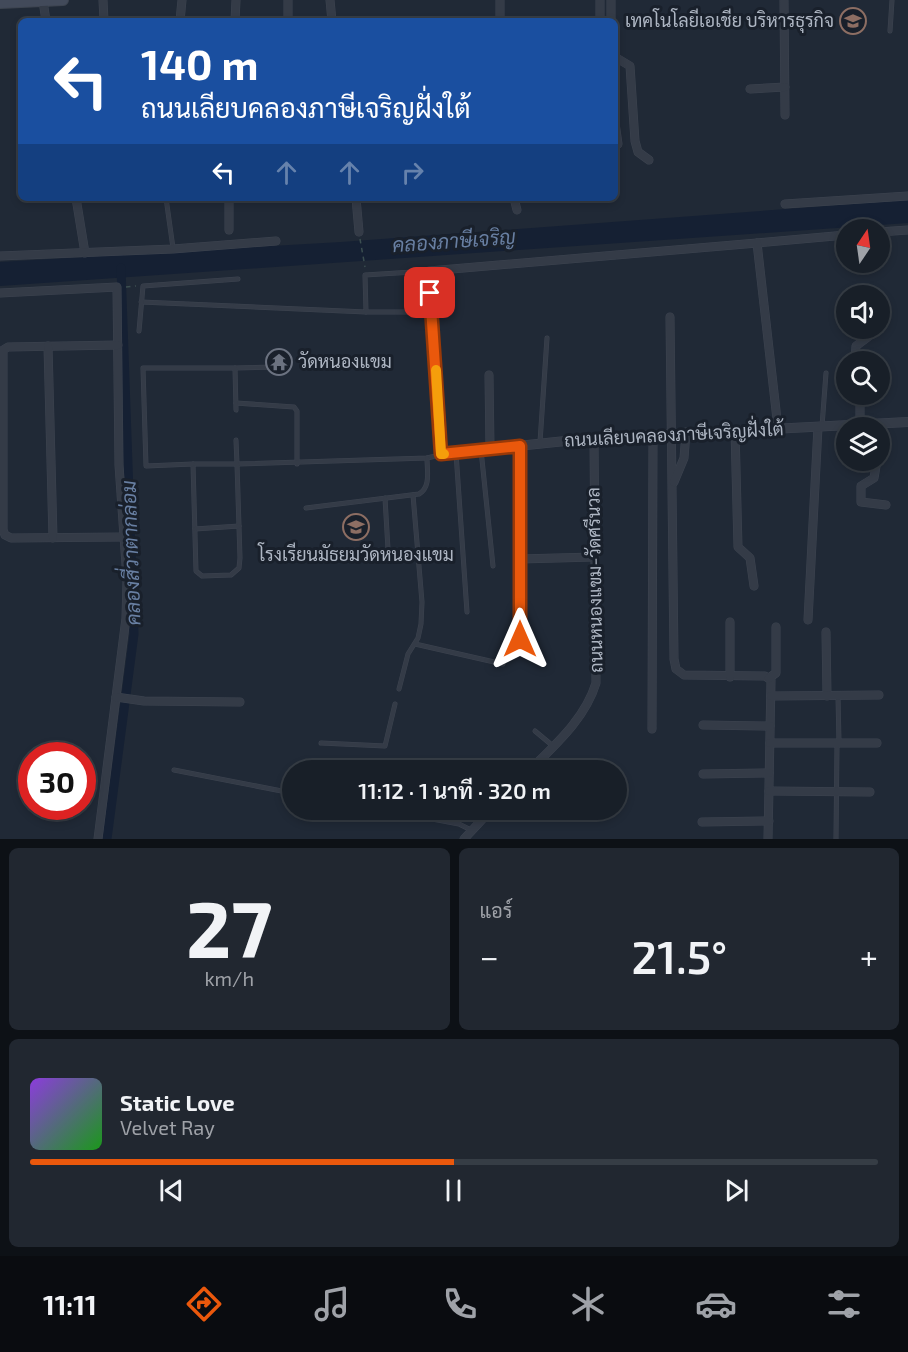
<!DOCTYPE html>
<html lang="th">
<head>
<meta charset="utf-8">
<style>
  :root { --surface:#181f28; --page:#212730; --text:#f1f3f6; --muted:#9fa2a8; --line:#363d45; --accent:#ea580c }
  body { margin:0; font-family:"Exo 2",Sarabun,sans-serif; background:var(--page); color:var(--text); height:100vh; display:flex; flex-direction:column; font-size:22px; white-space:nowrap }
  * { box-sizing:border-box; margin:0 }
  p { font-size:20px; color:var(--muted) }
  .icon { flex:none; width:33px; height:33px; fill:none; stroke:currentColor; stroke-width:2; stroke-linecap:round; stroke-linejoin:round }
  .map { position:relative; height:839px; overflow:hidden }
  .sheet { display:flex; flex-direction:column; gap:9px; padding:9px; background:#0d1116; flex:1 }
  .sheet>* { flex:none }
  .hud { position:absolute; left:18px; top:18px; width:600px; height:183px; border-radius:9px; box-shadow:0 3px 9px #0003,0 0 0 2px var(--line); background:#1a4fa0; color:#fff; overflow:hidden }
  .needle { width:39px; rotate:13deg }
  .fabs { position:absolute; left:836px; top:219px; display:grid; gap:12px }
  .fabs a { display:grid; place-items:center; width:54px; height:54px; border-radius:50%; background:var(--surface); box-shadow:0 3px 9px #0003,0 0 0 2px var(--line); font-size:30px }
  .speed { position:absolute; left:18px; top:742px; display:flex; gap:12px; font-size:30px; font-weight:700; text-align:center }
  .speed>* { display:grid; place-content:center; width:78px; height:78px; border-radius:50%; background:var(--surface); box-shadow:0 3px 9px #0003,0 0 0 2px var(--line); line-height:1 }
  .speed .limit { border:9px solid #d22; background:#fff; color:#111 }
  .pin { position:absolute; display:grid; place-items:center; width:51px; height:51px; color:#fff; margin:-26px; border-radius:12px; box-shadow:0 3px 9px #0006 }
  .me { position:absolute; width:66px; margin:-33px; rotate:0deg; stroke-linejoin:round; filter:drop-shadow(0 0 4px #0008) }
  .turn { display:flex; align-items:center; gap:21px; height:126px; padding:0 24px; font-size:27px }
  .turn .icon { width:78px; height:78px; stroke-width:2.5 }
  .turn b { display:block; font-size:42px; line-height:51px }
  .lanes { display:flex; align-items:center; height:57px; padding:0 24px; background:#0003; justify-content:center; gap:30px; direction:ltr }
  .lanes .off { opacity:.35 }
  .big { font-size:45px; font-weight:600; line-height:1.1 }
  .sheet .card { flex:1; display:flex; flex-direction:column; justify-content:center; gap:9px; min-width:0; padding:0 21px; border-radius:9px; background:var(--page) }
  .sheet .dial { align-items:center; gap:0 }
  .dial b { font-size:78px; line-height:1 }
  .song { display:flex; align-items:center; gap:18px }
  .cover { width:72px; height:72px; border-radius:9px; background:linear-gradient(135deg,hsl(270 70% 55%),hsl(120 70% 35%)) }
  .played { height:6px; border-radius:3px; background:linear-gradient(90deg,var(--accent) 50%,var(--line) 50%) }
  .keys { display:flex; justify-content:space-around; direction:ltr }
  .heat { display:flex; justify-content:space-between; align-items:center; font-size:33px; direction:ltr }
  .sheet .tiles { flex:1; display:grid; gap:9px; grid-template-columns:1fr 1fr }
  .card:last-child { grid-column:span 2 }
  .trip { position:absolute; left:282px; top:760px; width:345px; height:60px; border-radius:30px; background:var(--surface); box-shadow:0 3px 9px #0003,0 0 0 2px var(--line); font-weight:600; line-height:60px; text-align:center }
  .tabs { display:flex; height:96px; justify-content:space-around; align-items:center; background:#0a0c10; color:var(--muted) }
  .tabs .icon { width:42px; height:42px }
  .tabs .active { color:var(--accent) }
  .tabs b { font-size:27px; color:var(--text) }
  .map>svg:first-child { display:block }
</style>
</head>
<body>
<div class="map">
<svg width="908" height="839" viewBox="0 0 908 839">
  <rect width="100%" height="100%" fill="#202936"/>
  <path fill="#152033" d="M908,200V223L0,286V262L341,242Z"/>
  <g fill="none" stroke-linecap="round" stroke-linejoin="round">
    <path stroke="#152033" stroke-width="9" d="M107,839L134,634L121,268"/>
    <defs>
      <g id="service">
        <path d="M890,31L892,0"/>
        <path d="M166,198L173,248"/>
        <path d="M141,302L366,312L365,275L429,271"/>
        <path d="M366,312H420"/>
        <path d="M139,331L143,286L238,279"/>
        <path d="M235,368L277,367"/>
        <path d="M236,403L294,407L297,411V464"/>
        <path d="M822,426L826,373"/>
        <path d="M236,440L237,464L427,458L440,455"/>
        <path d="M540,442L547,338"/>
        <path d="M481,450L493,566"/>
        <path d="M456,453L467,612"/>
        <path d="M193,464H237L240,558L239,568L231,575L202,576L196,571Z"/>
        <path d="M193,464L146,466L143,368H235L236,410"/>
        <path d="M306,508L419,494C431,487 427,471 427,458"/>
        <path d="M195,529L239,526"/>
        <path d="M330,558L383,554L388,549L385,498"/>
        <path d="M415,644L503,664"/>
        <path d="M399,689L408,654L418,638L421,624L422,602L413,495"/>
        <path d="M838,696L839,743"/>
        <path d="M535,731L553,746"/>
        <path d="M321,743L385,746L395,704"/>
        <path d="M174,770L292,793"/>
        <path d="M378,771L380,764"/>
        <path d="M384,810L459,824L471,830"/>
        <path d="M836,839L837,744"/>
      </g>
      <g id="minor">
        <path d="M103,0L104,21"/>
        <path d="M330,0L332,21"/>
        <path d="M600,0V21"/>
        <path d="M611,0V21"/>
        <path d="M784,0L785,115"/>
        <path d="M43,1L46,21"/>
        <path d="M180,21L182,0"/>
        <path d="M235,21L236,0"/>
        <path d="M288,21V0"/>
        <path d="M500,21V0"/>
        <path d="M615,57L630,66L635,141L638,152L649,160"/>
        <path d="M750,89L785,87"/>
        <path d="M615,123L618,144"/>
        <path d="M76,198L85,253"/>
        <path d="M356,198L359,232"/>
        <path d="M514,198L517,210"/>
        <path d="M785,204L908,196"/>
        <path d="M229,230V198"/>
        <path d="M879,232L908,230"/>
        <path d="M757,243L846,235"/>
        <path d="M0,256L173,249L276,241"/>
        <path d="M0,293L117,287L119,465L127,579L126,618L98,839"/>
        <path d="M670,317L674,659L676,669L684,675L765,676L771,680L768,839"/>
        <path d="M118,345L8,347L3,350V530L5,535L11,538L124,537"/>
        <path d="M48,346L53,538"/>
        <path d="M855,362L856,346L868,337V328"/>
        <path d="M489,375L490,449"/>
        <path d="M860,394V425"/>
        <path d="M735,430L738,547L750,558L754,586"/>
        <path d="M879,436L880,424"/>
        <path d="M441,454L429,271L757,243L778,428"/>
        <path d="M877,460L874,478L861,486V502L886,505"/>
        <path d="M674,482L684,458L686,432"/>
        <path d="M520,559L594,557"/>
        <path d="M808,620L818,427"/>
        <path d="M730,622V677"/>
        <path d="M826,632L827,696"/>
        <path d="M520,639V446"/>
        <path d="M769,678L776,673V627"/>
        <path d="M771,696L879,695"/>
        <path d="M116,697L144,701L240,702"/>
        <path d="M703,725L770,726"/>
        <path d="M652,729L653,434"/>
        <path d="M770,743H877"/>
        <path d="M529,771C555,745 585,719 596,683L594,438"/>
        <path d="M703,774L769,773"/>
        <path d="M769,791L870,792"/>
        <path d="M702,822L769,821"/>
        <path d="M464,839L491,810"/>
      </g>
      <path id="tertiary" d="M441,454L594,438L908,422"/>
      <path id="secondary" d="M0,3L63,0"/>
    </defs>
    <use href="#service" stroke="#3d4450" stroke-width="5"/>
    <use href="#minor" stroke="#3d4450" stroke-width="9"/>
    <use href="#tertiary" stroke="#3d4450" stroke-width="10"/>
    <use href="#secondary" stroke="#3d4450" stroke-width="12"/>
    <g stroke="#3b4e50" stroke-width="1.5" stroke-dasharray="4.5 4.5" stroke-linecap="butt">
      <path d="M360,239L365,267"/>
      <path d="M126,287L136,286"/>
    </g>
    <use href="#service" stroke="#343b47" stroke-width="4"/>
    <use href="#minor" stroke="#343b47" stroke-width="8"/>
    <use href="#tertiary" stroke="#343b47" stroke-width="9"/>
    <use href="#secondary" stroke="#424a5a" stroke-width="10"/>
  </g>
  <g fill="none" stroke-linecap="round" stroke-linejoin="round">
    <defs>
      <path id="route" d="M430,293L441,454L520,446V639"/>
    </defs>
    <use href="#route" stroke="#983908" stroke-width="15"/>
    <use href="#route" stroke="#ea580c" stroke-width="10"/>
    <path stroke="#f59e0b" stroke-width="10" d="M436,370L441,454H444"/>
  </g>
  <defs>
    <symbol id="university-ring" viewBox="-11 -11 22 22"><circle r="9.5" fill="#19202b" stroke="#8d6e63" stroke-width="1.5"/><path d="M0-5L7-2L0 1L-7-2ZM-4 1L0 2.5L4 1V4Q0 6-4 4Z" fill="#8d6e63"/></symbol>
    <symbol id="temple-ring" viewBox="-11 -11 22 22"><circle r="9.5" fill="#19202b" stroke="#6b7280" stroke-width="1.5"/><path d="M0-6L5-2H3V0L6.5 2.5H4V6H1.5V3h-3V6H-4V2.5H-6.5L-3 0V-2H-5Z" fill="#6b7280"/></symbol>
    <symbol id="school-ring" viewBox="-11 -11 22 22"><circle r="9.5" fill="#19202b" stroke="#8d6e63" stroke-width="1.5"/><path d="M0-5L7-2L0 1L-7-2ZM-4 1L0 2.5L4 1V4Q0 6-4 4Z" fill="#8d6e63"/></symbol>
  </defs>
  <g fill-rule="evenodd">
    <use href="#university-ring" x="838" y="6" width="30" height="30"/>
    <use href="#temple-ring" x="264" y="347" width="30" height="30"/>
    <use href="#school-ring" x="341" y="512" width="30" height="30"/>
  </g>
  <g text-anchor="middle" stroke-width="6" stroke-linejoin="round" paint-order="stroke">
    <g font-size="18" fill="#aeb6c3" stroke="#19202b" text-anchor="end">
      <text x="834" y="27">เทคโนโลยีเอเชีย บริหารธุรกิจ</text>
      <text x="298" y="368" text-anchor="start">วัดหนองแขม</text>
      <text x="356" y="561" text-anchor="middle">โรงเรียนมัธยมวัดหนองแขม</text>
    </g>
    <g font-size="18" fill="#aeb6c3" stroke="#19202b">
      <text transform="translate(674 435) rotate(-3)" y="6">ถนนเลียบคลองภาษีเจริญฝั่งใต้</text>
      <text transform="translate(595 580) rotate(-91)" y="6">ถนนหนองแขม-วัดศรีนวล</text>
    </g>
    <g font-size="20" font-style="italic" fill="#687fa2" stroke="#19202b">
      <text transform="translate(454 241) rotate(-4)" y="7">คลองภาษีเจริญ</text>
      <text transform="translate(131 553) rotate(-92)" y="7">คลองสี่วาตากล่อม</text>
    </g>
  </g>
</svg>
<div class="fabs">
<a><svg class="needle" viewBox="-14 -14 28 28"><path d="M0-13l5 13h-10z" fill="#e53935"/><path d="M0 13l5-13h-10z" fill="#9fa2a8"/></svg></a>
<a><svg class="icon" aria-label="sound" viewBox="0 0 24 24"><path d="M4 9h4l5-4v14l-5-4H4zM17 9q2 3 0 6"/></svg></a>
<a><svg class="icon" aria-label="search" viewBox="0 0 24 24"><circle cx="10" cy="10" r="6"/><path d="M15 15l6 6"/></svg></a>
<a><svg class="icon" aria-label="layers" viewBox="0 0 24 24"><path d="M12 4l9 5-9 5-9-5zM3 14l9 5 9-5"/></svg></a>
</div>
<div class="speed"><div class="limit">30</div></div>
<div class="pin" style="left:430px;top:293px;background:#d93025"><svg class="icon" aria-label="arrive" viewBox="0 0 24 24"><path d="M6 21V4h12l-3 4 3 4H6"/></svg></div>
<svg class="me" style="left:520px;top:639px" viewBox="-20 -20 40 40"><path d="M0-17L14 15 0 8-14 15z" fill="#ea580c" stroke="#fff" stroke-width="4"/></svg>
<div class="trip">11:12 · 1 นาที · 320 m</div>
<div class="hud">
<div class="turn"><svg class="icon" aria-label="left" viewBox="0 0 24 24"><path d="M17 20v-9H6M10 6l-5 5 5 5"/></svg><div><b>140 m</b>ถนนเลียบคลองภาษีเจริญฝั่งใต้</div></div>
<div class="lanes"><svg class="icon" aria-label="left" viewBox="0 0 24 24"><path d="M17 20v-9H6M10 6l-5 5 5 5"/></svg><svg class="icon off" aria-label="ahead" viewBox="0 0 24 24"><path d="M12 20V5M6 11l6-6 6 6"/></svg><svg class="icon off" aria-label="ahead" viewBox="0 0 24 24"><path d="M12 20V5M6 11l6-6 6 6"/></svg><svg class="icon off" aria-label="right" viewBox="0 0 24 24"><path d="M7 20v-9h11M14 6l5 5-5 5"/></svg></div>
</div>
</div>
<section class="sheet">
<div class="tiles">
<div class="card dial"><b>27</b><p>km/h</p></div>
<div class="card"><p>แอร์</p>
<div class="heat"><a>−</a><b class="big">21.5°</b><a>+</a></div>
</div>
<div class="card">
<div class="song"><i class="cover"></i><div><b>Static Love</b><p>Velvet Ray</p></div></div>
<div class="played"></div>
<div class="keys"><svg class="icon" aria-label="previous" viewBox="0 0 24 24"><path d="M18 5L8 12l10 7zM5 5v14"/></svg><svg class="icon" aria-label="pause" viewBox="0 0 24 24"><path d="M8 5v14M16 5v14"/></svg><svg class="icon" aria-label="next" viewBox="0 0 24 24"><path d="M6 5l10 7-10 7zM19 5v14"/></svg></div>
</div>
</div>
</section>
<nav class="tabs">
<b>11:11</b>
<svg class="icon active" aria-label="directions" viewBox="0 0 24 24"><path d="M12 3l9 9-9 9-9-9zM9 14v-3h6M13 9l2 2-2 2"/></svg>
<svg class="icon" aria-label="music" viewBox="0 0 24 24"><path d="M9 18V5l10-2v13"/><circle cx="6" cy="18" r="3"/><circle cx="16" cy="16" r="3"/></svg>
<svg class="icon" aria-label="phone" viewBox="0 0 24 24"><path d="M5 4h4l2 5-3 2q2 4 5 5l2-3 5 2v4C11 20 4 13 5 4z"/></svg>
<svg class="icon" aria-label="climate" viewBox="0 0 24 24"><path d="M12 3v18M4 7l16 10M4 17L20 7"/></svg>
<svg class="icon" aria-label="car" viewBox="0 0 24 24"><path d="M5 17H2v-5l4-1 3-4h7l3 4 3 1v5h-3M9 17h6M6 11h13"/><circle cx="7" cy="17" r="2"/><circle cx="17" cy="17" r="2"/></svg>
<svg class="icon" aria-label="filters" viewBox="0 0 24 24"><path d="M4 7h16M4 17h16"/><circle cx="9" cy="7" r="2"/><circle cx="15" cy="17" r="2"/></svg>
</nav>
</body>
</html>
